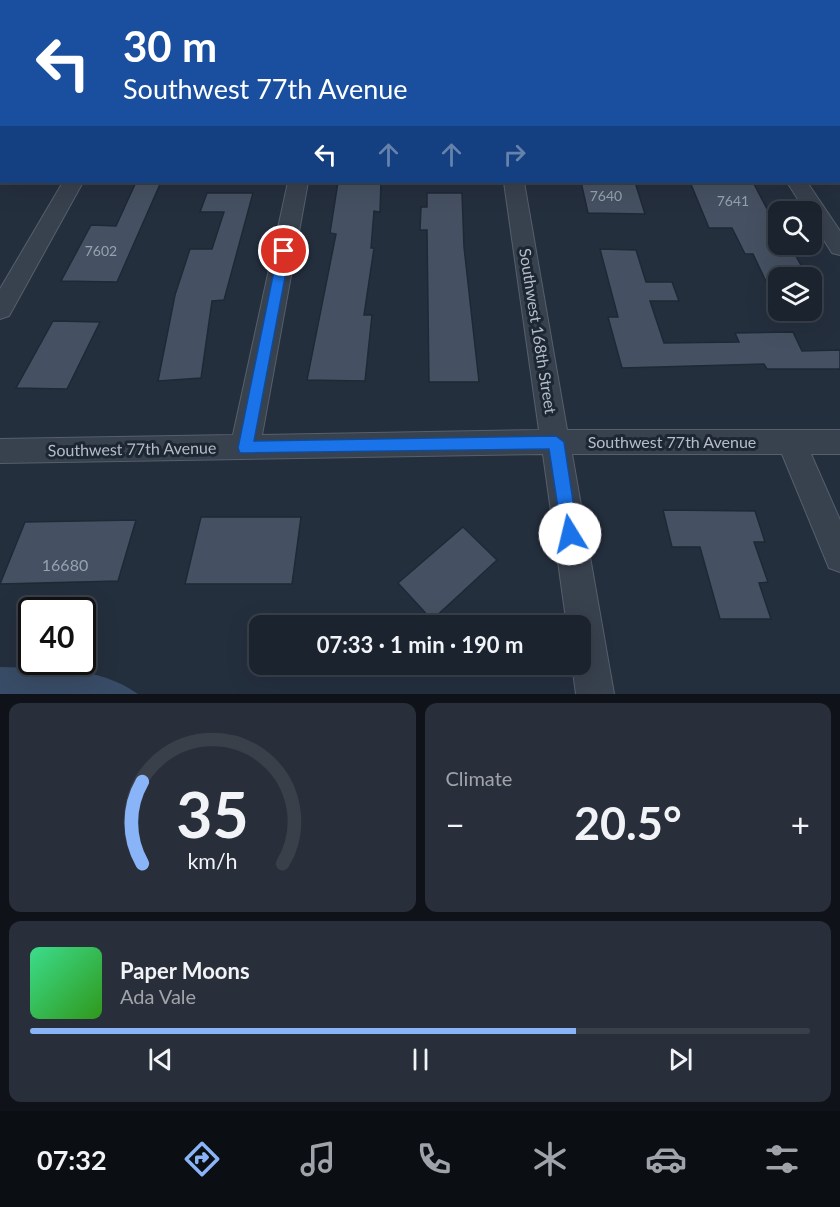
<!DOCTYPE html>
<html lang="en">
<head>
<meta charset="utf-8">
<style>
  :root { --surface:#1b232e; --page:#282f3a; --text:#f1f3f6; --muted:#a0a4aa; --line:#39404a; --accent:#8ab4f8 }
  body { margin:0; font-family:Lato,sans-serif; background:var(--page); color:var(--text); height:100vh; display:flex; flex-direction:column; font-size:22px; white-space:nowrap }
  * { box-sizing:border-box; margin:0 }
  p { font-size:20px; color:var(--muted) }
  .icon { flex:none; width:33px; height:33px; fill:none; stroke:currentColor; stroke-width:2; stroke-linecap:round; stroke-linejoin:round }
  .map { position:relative; height:694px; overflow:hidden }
  .side { display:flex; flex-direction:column; gap:9px; padding:9px; background:#0f1319; flex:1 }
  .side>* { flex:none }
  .guide { position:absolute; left:0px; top:0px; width:840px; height:183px; box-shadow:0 6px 24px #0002,0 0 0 2px var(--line); background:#1a4fa0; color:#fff; overflow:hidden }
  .fabs { position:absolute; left:768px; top:201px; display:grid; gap:12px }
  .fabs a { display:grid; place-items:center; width:54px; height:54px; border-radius:12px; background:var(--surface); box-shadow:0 6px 24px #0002,0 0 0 2px var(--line); font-size:30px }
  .speed { position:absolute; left:18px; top:597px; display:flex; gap:12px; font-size:30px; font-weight:700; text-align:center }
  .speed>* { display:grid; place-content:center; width:78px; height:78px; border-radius:50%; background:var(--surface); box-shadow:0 6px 24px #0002,0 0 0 2px var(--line); line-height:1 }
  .speed .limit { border:3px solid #111; border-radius:9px; background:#fff; color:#111 }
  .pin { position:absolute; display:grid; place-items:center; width:51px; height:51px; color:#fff; margin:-26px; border:3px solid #fff; border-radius:50%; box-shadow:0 2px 6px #0007 }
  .me { position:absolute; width:66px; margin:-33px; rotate:351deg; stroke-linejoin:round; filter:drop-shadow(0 0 4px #0008) }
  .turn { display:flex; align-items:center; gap:21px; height:126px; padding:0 24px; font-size:27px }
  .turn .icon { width:78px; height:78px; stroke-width:2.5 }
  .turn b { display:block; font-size:42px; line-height:51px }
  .lanes { display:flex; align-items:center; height:57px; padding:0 24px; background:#0003; justify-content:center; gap:30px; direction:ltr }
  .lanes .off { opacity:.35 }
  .big { font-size:45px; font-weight:700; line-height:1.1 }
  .side .widget { flex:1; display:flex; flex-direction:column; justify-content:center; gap:9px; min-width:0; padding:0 21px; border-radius:12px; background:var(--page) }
  .side .dial { align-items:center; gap:0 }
  .dial svg { height:156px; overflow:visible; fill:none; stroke:var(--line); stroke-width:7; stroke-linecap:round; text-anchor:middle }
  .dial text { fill:var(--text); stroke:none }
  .song { display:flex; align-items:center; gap:18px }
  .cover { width:72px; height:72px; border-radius:9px; background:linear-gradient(135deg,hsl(150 70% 55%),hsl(110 70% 35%)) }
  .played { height:6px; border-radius:3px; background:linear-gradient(90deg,var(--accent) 70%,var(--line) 70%) }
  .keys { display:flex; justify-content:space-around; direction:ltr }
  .heat { display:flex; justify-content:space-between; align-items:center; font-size:33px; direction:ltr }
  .side .tiles { flex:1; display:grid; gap:9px; grid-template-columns:1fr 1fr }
  .widget:last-child { grid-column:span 2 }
  .trip { position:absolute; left:249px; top:615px; width:342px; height:60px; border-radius:12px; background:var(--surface); box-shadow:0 6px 24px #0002,0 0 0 2px var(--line); font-weight:700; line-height:60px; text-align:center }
  .menu { display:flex; height:96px; justify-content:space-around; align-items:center; background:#0b0e12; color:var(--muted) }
  .menu .icon { width:42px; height:42px }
  .menu .active { color:var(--accent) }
  .menu b { font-size:27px; color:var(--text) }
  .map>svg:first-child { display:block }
</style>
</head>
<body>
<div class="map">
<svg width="840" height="694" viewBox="0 0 840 694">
  <rect width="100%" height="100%" fill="#242f3e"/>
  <path fill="#394c67" d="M0,667C48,669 97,665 138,694H0Z"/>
  <g fill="#455162" stroke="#1f2835" stroke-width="1.5">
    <path d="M136,182H161L117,282L61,281L91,225L116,226Z"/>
    <path d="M338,182H381L380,212L374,211L371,248H374L364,315H372L365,381L307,380L336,234L330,233Z"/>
    <path d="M581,182H635L645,214L588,213Z"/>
    <path d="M690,182H753L778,230V244H789L805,272H810L821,290H812V278H778V290H770L753,254H745L732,228H709Z"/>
    <path d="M207,193H253L224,300L212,301L201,378L158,381L175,295L190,249H212L224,212H200Z"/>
    <path d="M427,193H462L464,247L479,382H429L427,230H420L421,207H427Z"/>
    <path d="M600,249L636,250L646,282H672L679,301H650L664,343L739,342L735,333L793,332L802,351L840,350V369H767L764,364L622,368L608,317H618Z"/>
    <path d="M53,321L100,322L67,389L16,388Z"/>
    <path d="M663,510L755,511L765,542H754L768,582L759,583L771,619H720L700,547H672Z"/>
    <path d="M201,517H301L292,584H185Z"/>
    <path d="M136,520L118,581L0,584L25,522Z"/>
    <path d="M463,527L497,560L432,620L398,583Z"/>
  </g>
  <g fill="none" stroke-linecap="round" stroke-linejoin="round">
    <defs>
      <g id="minor">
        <path d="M8,0H23L7,2Z"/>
        <path d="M170,0H184L169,2Z"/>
        <path d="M327,0H341L326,2Z"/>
        <path d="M478,0H492L493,2H479Z"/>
        <path d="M0,11H2L0,20Z"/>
        <rect x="838" y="64" width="2" height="10"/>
        <path d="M63,182H83L9,316L0,319V289Z"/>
        <path d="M288,182H308L262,435L539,430L504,182H524L567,430H840V454H811L840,520V572L829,568L782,454H572L614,694H576L572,664H580V626H567L543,454L0,463V439L233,435Z"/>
        <path d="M787,182H807L840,231V255L832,253L812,221V212H806Z"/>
      </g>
    </defs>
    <use href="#minor" stroke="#565f6c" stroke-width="2"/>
    <use href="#minor" fill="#38414e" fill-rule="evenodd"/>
  </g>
  <path fill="#1a73e8" stroke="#114b97" stroke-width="1.5" d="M284,247L290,251L254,441L556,436L564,442L578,534L576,539L570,542L564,539L562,534L549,449L240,453L238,448L278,251Z"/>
  <g text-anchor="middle" stroke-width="6" stroke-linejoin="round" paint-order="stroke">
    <g font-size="14" fill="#98a1af">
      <text x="606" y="201">7640</text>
      <text x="733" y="206">7641</text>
      <text x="101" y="256">7602</text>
    </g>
    <g font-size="16" fill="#b4bcc9" stroke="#1d2633">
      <text transform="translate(538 331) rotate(81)" y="6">Southwest 168th Street</text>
      <text x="672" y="448">Southwest 77th Avenue</text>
      <text transform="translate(132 449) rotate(-1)" y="6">Southwest 77th Avenue</text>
    </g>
    <g font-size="16" fill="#98a1af">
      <text x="65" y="571">16680</text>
    </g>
  </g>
</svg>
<div class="fabs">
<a><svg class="icon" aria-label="search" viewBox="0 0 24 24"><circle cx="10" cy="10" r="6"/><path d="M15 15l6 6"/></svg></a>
<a><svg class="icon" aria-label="layers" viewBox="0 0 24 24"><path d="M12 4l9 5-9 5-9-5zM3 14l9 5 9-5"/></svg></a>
</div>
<div class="speed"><div class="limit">40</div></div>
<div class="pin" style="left:284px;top:251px;background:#d93025"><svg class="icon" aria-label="arrive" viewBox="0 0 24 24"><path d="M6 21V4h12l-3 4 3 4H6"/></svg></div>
<svg class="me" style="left:570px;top:534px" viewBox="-20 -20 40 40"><circle r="19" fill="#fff"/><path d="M0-13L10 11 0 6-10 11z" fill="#1a73e8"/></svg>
<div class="trip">07:33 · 1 min · 190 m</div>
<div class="guide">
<div class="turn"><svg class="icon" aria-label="left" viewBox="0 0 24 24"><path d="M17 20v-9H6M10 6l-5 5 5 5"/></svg><div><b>30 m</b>Southwest 77th Avenue</div></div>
<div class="lanes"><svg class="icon" aria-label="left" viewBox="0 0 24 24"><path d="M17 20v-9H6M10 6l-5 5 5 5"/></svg><svg class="icon off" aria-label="ahead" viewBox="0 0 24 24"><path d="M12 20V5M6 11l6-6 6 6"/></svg><svg class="icon off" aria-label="ahead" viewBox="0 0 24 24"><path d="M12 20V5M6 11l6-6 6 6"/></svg><svg class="icon off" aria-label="right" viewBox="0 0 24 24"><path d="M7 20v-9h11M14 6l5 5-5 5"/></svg></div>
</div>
</div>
<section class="side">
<div class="tiles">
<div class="widget dial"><svg viewBox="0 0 100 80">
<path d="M14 69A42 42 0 1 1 86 69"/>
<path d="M14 69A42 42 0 0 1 14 27" stroke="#8ab4f8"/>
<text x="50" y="56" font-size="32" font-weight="700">35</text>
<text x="50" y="72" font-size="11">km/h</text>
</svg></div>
<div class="widget"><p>Climate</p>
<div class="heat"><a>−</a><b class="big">20.5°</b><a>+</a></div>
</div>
<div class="widget">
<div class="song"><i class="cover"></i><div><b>Paper Moons</b><p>Ada Vale</p></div></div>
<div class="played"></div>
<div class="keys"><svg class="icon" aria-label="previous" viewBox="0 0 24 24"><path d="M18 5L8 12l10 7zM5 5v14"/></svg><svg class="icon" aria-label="pause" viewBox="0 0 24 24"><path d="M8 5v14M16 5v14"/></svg><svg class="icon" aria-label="next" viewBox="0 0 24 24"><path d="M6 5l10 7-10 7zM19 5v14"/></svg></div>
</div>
</div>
</section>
<nav class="menu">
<b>07:32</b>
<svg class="icon active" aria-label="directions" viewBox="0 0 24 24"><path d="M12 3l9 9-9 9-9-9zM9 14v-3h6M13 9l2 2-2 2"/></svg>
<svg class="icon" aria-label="music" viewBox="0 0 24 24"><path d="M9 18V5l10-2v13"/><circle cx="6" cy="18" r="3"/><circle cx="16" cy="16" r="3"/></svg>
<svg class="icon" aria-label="phone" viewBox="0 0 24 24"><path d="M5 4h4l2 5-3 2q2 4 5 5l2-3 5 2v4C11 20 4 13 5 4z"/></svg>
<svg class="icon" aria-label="climate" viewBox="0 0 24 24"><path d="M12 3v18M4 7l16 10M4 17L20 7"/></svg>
<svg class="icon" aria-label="car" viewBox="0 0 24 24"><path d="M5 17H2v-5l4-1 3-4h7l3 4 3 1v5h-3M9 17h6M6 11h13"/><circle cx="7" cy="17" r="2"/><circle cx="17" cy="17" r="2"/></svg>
<svg class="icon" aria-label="filters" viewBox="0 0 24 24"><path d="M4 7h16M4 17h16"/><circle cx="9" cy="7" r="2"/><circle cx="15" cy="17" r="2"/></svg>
</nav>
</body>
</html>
